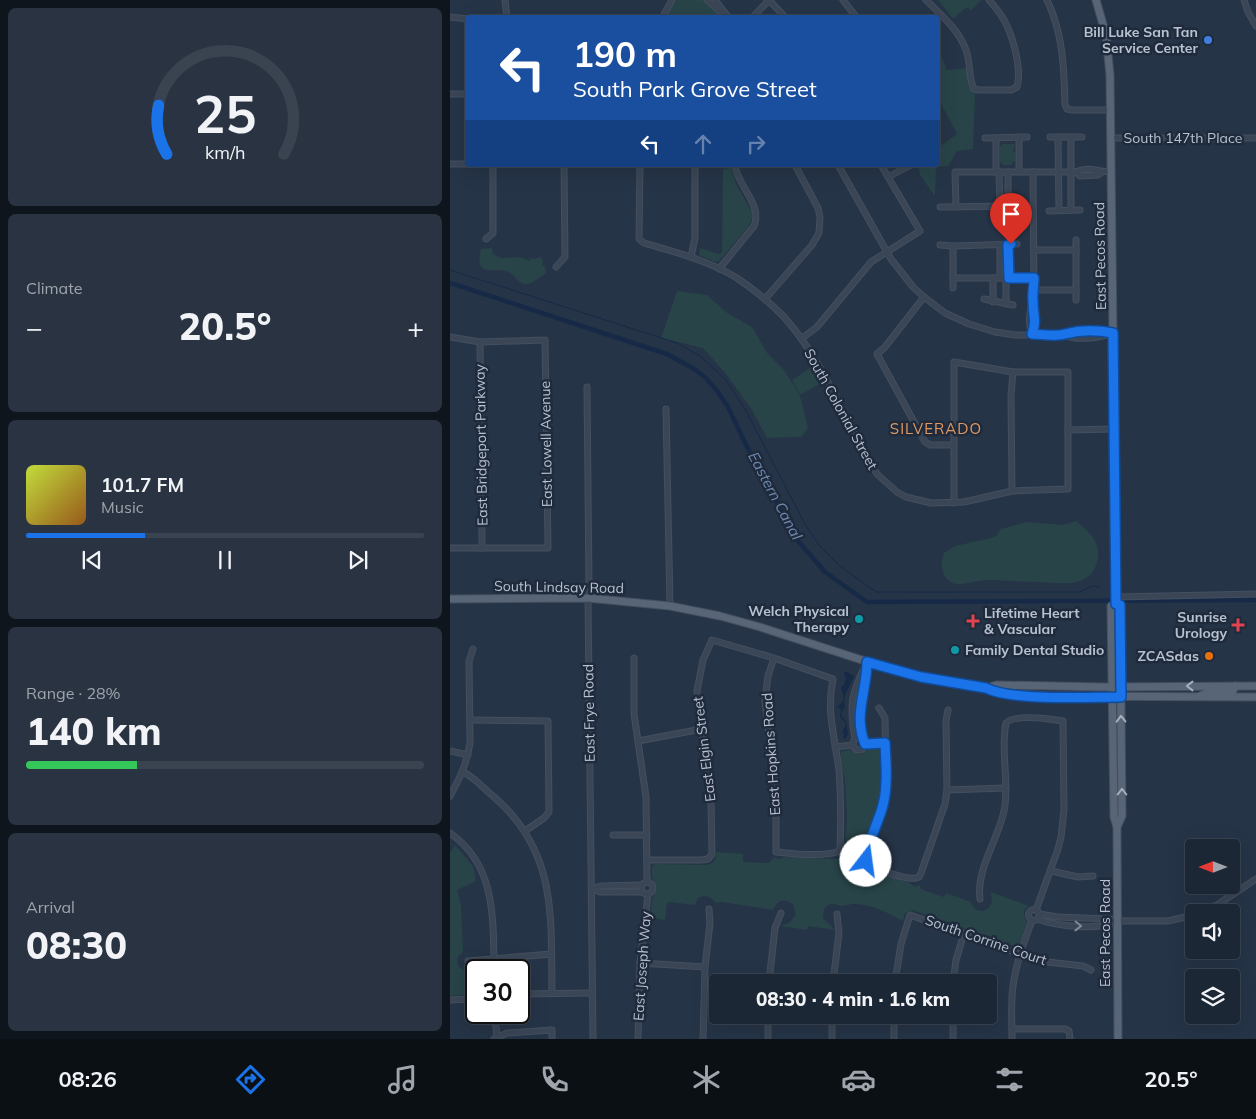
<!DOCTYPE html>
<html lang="en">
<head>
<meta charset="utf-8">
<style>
  :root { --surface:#1c2735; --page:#293341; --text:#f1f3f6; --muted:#a0a5ad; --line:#3a4450; --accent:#1a73e8 }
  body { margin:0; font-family:Mulish,sans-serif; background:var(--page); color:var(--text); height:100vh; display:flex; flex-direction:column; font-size:19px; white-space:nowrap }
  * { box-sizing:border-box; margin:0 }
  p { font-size:16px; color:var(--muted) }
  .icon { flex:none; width:28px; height:28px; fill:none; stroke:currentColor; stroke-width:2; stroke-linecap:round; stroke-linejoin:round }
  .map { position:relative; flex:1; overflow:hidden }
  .panel { display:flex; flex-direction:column; gap:8px; padding:8px; background:#0f151d; width:450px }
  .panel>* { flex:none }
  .banner { position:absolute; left:15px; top:15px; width:475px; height:152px; border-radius:5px; box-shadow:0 5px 20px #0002,0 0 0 1px var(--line); background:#1a4fa0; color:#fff; overflow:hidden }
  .needle { width:32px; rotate:270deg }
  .controls { position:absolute; left:735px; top:839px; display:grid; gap:10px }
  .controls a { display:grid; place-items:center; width:55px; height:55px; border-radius:5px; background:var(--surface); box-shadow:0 5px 20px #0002,0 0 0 1px var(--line); font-size:25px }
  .speed { position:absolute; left:15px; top:959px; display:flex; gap:10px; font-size:25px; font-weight:700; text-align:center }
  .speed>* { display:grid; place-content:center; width:65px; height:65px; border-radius:50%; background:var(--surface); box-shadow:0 5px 20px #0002,0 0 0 1px var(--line); line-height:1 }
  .speed .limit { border:2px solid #111; border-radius:8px; background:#fff; color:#111 }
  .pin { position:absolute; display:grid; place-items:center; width:42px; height:42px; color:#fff; margin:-51px -21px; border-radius:50% 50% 50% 0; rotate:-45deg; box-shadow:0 0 5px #0007 }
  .pin .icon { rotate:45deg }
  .me { position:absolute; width:55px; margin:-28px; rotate:15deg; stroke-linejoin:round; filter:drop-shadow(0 0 4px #0008) }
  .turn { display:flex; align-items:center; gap:18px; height:105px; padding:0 25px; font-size:22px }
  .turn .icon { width:65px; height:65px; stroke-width:2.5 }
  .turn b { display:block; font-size:35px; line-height:42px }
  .lanes { display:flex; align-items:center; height:48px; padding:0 25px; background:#0003; justify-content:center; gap:25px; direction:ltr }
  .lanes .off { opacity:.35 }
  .big { font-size:38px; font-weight:800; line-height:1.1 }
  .panel .card { flex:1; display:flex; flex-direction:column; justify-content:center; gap:8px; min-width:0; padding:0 18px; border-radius:8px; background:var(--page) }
  .panel .dial { align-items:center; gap:0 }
  .dial svg { height:130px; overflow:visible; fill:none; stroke:var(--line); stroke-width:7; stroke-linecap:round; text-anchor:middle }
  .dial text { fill:var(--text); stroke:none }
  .song { display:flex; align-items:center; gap:15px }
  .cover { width:60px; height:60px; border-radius:8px; background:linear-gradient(135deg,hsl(70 70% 55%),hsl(30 70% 35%)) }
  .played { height:5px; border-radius:2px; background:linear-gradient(90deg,var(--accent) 30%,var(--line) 30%) }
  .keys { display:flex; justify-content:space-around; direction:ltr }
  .heat { display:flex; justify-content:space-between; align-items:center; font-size:28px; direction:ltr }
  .charge { height:8px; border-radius:4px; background:linear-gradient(90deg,#34c759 28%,var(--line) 0) }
  .trip { position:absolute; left:259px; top:974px; width:288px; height:50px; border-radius:5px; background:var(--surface); box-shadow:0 5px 20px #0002,0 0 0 1px var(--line); font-weight:800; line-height:50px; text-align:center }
  .tab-bar { display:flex; height:80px; justify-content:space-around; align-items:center; background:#0b1015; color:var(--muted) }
  .tab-bar .icon { width:35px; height:35px }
  .tab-bar .active { color:var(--accent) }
  .tab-bar b { font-size:22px; color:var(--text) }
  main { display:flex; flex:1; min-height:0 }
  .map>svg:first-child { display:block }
</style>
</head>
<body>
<main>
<section class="panel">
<div class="card dial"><svg viewBox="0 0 100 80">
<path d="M14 69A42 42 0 1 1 86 69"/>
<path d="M14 69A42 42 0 0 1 9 39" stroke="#1a73e8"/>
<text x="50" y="56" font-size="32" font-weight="700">25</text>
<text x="50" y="72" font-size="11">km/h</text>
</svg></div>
<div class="card"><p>Climate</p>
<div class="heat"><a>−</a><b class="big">20.5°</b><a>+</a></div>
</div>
<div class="card">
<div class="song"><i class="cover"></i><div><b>101.7 FM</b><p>Music</p></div></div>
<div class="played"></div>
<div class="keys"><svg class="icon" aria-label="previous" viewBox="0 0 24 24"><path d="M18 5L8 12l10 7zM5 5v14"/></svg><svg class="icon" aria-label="pause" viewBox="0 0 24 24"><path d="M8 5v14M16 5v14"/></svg><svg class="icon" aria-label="next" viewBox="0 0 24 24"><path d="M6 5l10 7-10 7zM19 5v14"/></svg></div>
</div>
<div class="card"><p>Range · 28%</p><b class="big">140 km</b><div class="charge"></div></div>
<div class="card"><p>Arrival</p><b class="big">08:30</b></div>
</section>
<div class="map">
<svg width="806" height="1039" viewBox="0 0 806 1039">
  <rect width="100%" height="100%" fill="#253447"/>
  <g fill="#284448">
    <path d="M227,0H253L273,17L215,18L219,9Z"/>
    <path d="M488,0H531L521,10L517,7L503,19Z"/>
    <path d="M488,47L497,70L517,68L519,87L525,93L523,149L507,151L498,166L486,167L485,196L470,175L469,168L473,165H488L489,147L507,134L488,98Z"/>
    <path d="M552,144H565L563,152H565V162H562V165H552V163L550,162V146H552Z"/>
    <path d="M281,168L287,186L302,212V219L298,227L269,261L265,262L249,255L250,248L269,254L272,252L273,169Z"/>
    <path d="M42,248L43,254L51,258L70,257L79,261L82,258L85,259L88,257L92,258L93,261L92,266H95L96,273C91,276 82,285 76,284C69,284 65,276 60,273C47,264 23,282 31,249Z"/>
    <path d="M227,291L257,295L276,312L302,327L318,354L333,369L345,387L351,399L358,428L351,437L317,438L302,410L276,374L253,348L211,338Z"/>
    <path d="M363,366L372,383L350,395L342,380Z"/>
    <path d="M627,521C640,535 652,541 647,562C640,591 606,582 585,582C569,582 554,580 539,580C529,579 510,587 502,583C491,577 490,564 494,553L505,546L541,538L546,536L551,529L577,522L612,525Z"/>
    <path d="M421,748H429L432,751L431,790L427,810L409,858L412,866L458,882L465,887L470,885L471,889L494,897L496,893L521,902C527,919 548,909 540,892L579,906C571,911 574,916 577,923L569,945L565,947L463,910L455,913L453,921C437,913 422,904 404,904C400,904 395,906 392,906C383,904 382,901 374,909L373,918L385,930L358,926L357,930L331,926L339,923L346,915L343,905C335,898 327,900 323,910L272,902L266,903C261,897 256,894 248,898L245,905L219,902L217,903L215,920L200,918L202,899L207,889L202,877V867L205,864L257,865C264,863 267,859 266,852L293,854V862L319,863L324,857L328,859L336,857L386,859L392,857L395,851L397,817L395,780L390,754L393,751L400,750L410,754Z"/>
    <path d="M5,845L23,866L26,881L7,890L11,904L13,952L8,957C6,965 10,970 17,971L30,964V970H26V994L0,996V853Z"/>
  </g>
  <path fill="#162a47" d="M395,671L404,676C400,686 392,696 395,707L391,713L392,717L396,721L398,734L395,739L393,738L394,734L392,731L395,727V722L390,717L391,709L387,707L394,700L391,687L394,685L396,678L394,673Z"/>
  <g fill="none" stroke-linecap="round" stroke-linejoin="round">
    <path stroke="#162a47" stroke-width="1" d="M0,270L227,343L250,356L276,380L295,409L356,526L369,545L390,566L426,592H630L642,586L650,587"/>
    <path stroke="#162a47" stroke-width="4.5" d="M0,283L217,354L244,369L256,378L268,392L278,407L296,445L348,541L375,572L417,602L806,600"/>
    <defs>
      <g id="minor">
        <path d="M55,0L57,18"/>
        <path d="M257,0L268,10L274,13"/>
        <path d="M265,0L279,18"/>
        <path d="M319,0L336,18"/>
        <path d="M393,0L407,18"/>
        <path d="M476,0C491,15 509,30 516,50C521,62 518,79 524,89L529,90H561L567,87C572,71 564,41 557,26C553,16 546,8 539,0"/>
        <path d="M597,0C613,33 614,68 615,104L617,109L622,110H661"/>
        <path d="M794,0L798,12L806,26"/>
        <path d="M0,17L18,19"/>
        <path d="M212,18L222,0"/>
        <path d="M302,18L319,0"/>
        <path d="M0,94H18"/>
        <path d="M600,137H632"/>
        <path d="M608,137L609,210"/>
        <path d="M621,137V210"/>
        <path d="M535,138L577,137"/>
        <path d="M546,138V172"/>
        <path d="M569,138V172"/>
        <path d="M661,138H806"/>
        <path d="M0,164H18"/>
        <path d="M190,165L189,239L194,243C226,252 259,261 287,278C303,289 320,302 334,317C375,362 395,423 427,474L447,492L456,497L481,503L514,502L562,491L618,489V372H563L504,362V503"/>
        <path d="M388,165L441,259L463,287L474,297L495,313L519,324L545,332L565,335H614C628,341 649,338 663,333"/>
        <path d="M549,172L550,206"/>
        <path d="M558,172V206"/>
        <path d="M626,172L630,176L648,175L652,172"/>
        <path d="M438,177L461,165"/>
        <path d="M490,207L562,206"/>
        <path d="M506,207L505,172H626C638,166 649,172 661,172"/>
        <path d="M599,211L630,210"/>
        <path d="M36,239L43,233V165"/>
        <path d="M626,240V300"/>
        <path d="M490,245L503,246L567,244"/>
        <path d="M550,245V278"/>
        <path d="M559,245V278"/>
        <path d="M584,250H626"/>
        <path d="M241,257L245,238V165"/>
        <path d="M106,267L115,257L114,165"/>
        <path d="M269,269L304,226C313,204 287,186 285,165"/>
        <path d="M503,278H584"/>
        <path d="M543,278V302"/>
        <path d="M556,278V304"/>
        <path d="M503,288V246"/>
        <path d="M584,290H626"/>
        <path d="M474,297L435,347L427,354L475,442L480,445H504"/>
        <path d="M315,299L362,245L369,233L370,217L368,208L345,165"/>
        <path d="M534,299L563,305"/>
        <path d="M582,334C576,319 582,306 584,290L583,172"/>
        <path d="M582,334C586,325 586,313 583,303"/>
        <path d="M614,335L620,332H661"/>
        <path d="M0,337L30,342L95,340L98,548H0"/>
        <path d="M351,339L367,327L421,262L470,231L431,165"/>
        <path d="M30,342L32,548"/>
        <path d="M137,387L139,587L138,598L143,1039"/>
        <path d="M216,409L220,606"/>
        <path d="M618,430L664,429"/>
        <path d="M562,491L561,395L563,372"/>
        <path d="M666,597L806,594"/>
        <path d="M184,658V714L196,797L197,882"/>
        <path d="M429,708L435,718L436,783L432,807L418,849L416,861C424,869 459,882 469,877L471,873L495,804L497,790L496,721L498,710"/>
        <path d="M20,720L98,721L99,812L94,818L75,831"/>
        <circle cx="409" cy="744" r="6"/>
        <path d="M405,739C399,706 401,693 417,662"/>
        <path d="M411,739L410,703L417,676V665"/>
        <path d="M188,741L252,729"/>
        <path d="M415,744L435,743"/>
        <path d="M385,747L403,745"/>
        <path d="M0,751L18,755"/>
        <path d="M13,772C24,777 33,788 43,796C107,851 101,915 102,993"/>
        <path d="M497,790L556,788"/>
        <path d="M0,796C10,778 17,763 20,743L19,661L23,649"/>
        <path d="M0,833C43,863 43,911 44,958"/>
        <path d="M163,835H197"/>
        <path d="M197,860H252L258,859L262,854L261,800L247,691L253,660L262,640L324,658L383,679C376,711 385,738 389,770C391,797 391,824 390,851C375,857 343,854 326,852V796L315,701L318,676L324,658"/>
        <path d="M601,871L628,877L643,876"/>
        <circle cx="197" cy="888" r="6"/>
        <path d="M142,889L151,886L192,885"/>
        <path d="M142,889L150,892H193"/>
        <path d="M530,899C526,869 548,840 554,811C560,783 550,751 556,723C564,714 600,719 613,721L614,810L611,837L608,849L586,910"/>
        <circle cx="584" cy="915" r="5.5"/>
        <path d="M751,912L767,905L806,879"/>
        <path d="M589,914L608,917L658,919L668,921H718L744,915"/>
        <path d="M588,919C608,927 647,930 667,922"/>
        <path d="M18,961L101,954"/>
        <path d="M190,963L255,967"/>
        <path d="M319,982L325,928L331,913"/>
        <path d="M383,982L389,933L387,914"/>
        <path d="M445,982L451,944L460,915L570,954L597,962L633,966L641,970"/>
        <path d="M503,982L506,960L514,933"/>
        <path d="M69,994L142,993"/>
        <path d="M0,1000L26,999"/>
        <path d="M254,1003L268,1004"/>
        <path d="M44,1012L47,1036"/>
        <path d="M382,1015V1039"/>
        <path d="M444,1015V1039"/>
        <path d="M503,1015V1039"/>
        <path d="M562,1029H615L619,1031L620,1039"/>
        <path d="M44,1039L57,1033L102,1030V1039"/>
        <path d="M188,1039L190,963L198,894"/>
        <path d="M253,1039L255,967L260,923L259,909"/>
        <path d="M318,1039V1015"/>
        <path d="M562,1039C562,1020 560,999 564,980C567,959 575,940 582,920"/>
      </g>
      <g id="major">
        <path d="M646,0L656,35L660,75L666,597V603L670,605L672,816L667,827"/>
        <path d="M0,599L138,598L220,606L270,616L310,627L446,671L493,681L536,688L544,692L597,696L806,697"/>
        <path d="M666,603L661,606L664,817L667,827L668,1039"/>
        <path d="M536,688L547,685L655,687L806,686"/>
        <path d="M750,696L761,691H783L785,686"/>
      </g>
    </defs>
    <use href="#minor" stroke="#444f5f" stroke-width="7"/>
    <use href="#major" stroke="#444f5f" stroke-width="9"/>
    <use href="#minor" stroke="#3a4656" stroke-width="5"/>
    <use href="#major" stroke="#586576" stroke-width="7"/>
  </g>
  <defs><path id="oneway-chevron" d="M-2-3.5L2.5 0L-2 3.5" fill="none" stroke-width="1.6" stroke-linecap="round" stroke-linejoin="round" transform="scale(1.25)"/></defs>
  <g stroke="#a5afbd">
    <use href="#oneway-chevron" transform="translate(740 686) rotate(180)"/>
    <use href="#oneway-chevron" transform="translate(671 719) rotate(-91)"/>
    <use href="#oneway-chevron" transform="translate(672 792) rotate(-90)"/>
  </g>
  <use stroke="#7f8a99" href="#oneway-chevron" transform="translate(628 926) rotate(1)"/>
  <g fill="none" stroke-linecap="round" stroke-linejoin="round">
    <defs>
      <path id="route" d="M416,861C417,842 428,824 433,805C438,785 436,764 435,743L415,744C403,715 417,691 417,662L471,677L536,688C561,701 640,697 671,697L670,605L666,604L663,333C647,330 630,330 615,334C605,337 592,334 582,334C587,321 583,315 583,302C582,294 584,286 584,278H559L558,245L561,244"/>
    </defs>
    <use href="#route" stroke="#114b97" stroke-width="12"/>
    <use href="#route" stroke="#1a73e8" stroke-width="9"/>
  </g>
  <circle fill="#3f7fe0" stroke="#1f2b3c" stroke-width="2" cx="758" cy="40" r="5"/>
  <g fill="#0f9aa8" stroke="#1f2b3c" stroke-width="2">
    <circle cx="409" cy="619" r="5"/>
    <circle cx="505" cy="650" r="5"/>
  </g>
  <g fill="#e0444e" stroke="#1f2b3c" stroke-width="2">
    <path d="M520.5 613.5h5v5h5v5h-5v5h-5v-5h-5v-5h5z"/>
    <path d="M785.5 617.5h5v5h5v5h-5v5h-5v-5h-5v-5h5z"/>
  </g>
  <circle fill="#e8710a" stroke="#1f2b3c" stroke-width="2" cx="759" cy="656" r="5"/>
  <g text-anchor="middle" stroke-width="5" stroke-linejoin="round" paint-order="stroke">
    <g font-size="14" font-weight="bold" fill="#b8c1cf" stroke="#1f2b3c" text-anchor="end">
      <text x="748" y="37">Bill Luke San Tan<tspan x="748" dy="16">Service Center</tspan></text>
      <text x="399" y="616">Welch Physical<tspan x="399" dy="16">Therapy</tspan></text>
      <text x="534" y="618" text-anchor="start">Lifetime Heart<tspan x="534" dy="16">&amp; Vascular</tspan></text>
      <text x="777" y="622">Sunrise<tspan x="777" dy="16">Urology</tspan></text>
      <text x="515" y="655" text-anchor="start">Family Dental Studio</text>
      <text x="749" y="661">ZCASdas</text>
    </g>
    <g font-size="14" fill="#b8c1cf" stroke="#1f2b3c">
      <text x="733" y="143">South 147th Place</text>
      <text transform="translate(650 256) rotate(-91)" y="5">East Pecos Road</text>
      <text transform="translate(391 409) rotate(61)" y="5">South Colonial Street</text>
      <text transform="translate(96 444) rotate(-91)" y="5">East Lowell Avenue</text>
      <text transform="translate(31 445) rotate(-91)" y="5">East Bridgeport Parkway</text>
      <text transform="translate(109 587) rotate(1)" y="5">South Lindsay Road</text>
      <text transform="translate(139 713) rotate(-91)" y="5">East Frye Road</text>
      <text transform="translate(254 749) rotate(-97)" y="5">East Elgin Street</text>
      <text transform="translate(321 754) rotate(-94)" y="5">East Hopkins Road</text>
      <text transform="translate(655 933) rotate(-90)" y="5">East Pecos Road</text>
      <text transform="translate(536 940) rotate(19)" y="5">South Corrine Court</text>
      <text transform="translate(192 966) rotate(-86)" y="5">East Joseph Way</text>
    </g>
    <g font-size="15" letter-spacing="1" fill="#e09862" stroke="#1f2b3c">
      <text x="486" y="434">SILVERADO</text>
    </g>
    <g font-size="15" font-style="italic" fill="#6f8bb1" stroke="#1f2b3c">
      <text transform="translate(325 496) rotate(62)" y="5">Eastern Canal</text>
    </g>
  </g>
</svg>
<div class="controls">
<a><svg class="needle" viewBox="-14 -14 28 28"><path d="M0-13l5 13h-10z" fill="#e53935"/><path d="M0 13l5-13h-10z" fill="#a0a5ad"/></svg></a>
<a><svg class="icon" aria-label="sound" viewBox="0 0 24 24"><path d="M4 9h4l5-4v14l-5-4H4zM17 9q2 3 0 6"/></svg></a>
<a><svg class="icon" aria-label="layers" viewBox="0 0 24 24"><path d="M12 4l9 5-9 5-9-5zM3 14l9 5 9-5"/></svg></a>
</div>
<div class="speed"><div class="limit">30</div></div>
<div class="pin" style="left:561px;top:244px;background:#d93025"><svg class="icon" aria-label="arrive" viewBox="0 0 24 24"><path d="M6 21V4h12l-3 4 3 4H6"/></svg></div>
<svg class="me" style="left:416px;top:861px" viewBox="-20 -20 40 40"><circle r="19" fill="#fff"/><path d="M0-13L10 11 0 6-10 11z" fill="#1a73e8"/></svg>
<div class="trip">08:30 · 4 min · 1.6 km</div>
<div class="banner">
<div class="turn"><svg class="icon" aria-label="left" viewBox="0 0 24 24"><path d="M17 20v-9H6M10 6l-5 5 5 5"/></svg><div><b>190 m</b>South Park Grove Street</div></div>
<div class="lanes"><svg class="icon" aria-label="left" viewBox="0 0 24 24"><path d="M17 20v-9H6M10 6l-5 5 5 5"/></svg><svg class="icon off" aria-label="ahead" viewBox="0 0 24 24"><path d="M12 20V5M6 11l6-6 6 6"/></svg><svg class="icon off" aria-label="right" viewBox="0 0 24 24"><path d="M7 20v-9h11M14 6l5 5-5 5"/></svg></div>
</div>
</div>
</main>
<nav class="tab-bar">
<b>08:26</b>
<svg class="icon active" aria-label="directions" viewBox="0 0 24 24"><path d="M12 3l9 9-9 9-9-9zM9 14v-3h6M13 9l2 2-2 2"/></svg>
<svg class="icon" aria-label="music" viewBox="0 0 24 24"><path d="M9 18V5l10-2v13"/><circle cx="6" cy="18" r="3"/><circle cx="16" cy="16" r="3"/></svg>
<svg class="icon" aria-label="phone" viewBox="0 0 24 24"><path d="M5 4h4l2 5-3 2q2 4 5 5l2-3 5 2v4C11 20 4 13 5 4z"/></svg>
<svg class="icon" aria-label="climate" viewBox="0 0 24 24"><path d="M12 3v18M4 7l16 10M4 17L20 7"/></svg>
<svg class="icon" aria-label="car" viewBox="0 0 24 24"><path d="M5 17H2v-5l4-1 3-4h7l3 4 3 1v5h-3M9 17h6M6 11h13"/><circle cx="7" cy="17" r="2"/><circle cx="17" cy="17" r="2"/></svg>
<svg class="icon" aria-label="filters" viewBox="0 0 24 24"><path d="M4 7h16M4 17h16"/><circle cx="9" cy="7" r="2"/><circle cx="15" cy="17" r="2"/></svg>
<b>20.5°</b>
</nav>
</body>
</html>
